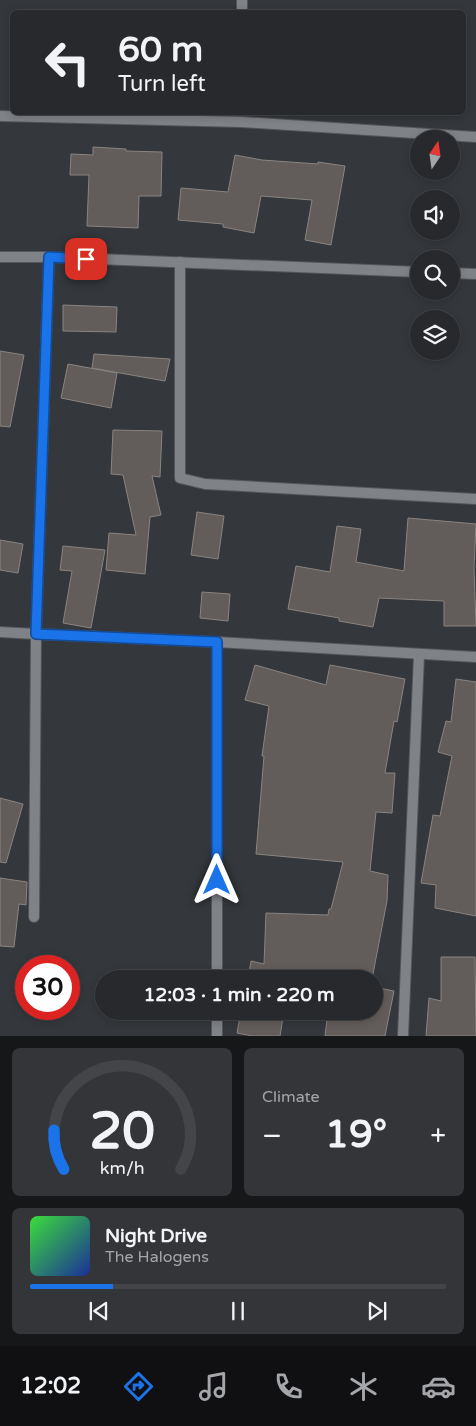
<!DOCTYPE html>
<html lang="en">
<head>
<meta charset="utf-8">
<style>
  :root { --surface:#27292c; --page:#333538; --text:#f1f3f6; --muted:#a4a6a9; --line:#434548; --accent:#1a73e8 }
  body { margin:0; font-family:"Varela Round",sans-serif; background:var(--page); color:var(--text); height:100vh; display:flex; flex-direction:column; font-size:19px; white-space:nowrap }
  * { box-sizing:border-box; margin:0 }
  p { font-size:16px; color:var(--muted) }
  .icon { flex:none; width:28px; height:28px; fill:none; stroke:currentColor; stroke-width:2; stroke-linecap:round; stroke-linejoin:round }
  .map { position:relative; height:1036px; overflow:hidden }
  .sheet { display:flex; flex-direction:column; gap:12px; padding:12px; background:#151718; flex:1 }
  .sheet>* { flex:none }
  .guide { position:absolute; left:10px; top:10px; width:456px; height:105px; border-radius:8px; box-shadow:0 2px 8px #0003,0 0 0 1px var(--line); background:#27292c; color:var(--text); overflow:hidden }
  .needle { width:32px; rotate:13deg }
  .tools { position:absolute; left:410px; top:130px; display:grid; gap:10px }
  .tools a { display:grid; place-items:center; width:50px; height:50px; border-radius:50%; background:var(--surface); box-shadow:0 2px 8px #0003,0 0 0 1px var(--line); font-size:25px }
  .speed { position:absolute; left:15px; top:955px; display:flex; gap:10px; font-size:25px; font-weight:700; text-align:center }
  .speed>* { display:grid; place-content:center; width:65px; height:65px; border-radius:50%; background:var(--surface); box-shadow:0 2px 8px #0003,0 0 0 1px var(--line); line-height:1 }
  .speed .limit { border:8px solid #d22; background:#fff; color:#111 }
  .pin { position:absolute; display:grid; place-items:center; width:42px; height:42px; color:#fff; margin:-21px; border-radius:10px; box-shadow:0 2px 8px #0006 }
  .me { position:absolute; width:55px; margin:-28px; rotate:0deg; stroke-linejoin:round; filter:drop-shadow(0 0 4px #0008) }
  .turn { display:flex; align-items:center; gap:18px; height:105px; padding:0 25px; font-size:22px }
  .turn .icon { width:65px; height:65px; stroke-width:2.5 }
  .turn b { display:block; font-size:35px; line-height:42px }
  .big { font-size:38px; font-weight:700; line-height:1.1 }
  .sheet .card { flex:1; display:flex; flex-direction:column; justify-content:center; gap:8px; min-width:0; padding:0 18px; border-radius:8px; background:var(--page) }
  .sheet .dial { align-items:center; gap:0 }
  .dial svg { height:130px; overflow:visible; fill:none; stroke:var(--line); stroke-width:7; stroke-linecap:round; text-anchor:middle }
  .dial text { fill:var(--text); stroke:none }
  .song { display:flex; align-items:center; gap:15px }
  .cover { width:60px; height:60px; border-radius:8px; background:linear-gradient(135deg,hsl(120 70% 55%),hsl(230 70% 35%)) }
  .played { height:5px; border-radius:2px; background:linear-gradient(90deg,var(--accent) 20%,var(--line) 20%) }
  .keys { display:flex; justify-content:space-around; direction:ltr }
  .heat { display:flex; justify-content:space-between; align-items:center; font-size:28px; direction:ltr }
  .sheet .tiles { flex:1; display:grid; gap:12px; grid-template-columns:1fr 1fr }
  .card:last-child { grid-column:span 2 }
  .trip { position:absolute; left:95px; top:970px; width:288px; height:50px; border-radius:25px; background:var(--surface); box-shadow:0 2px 8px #0003,0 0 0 1px var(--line); font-weight:700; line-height:50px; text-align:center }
  .menu { display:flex; height:80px; justify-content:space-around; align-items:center; background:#101012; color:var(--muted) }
  .menu .icon { width:35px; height:35px }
  .menu .on { color:var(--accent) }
  .menu b { font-size:22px; color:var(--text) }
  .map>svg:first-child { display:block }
</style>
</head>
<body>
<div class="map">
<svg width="476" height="1036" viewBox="0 0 476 1036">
  <rect width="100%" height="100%" fill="#34373b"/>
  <g fill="#625d5a" stroke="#8a8481">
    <path d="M93,147L126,149V151L162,152L161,196H139L138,228L87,226L89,175H70L71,154L93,155Z"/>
    <path d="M235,155L262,160L318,164V162L345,166L331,245L305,240L312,200L261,196L254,233L223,227V224L178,220L181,188L228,192Z"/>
    <path d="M63,305L117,307L116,332L63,331Z"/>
    <path d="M0,351L24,355L10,427L0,426Z"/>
    <path d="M94,354L170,359L165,381L92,368Z"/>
    <path d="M68,364L117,373L111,408L61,398Z"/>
    <path d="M113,430L162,431L160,477L152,476L161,515L150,517L145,574L106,570L109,533L136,535L123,475L111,474Z"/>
    <path d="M197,512L224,516L218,559L191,555Z"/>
    <path d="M408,518L476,524L474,568L476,626H444V601L379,598L373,627L339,621V618L288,609L296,566L330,572L337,526L361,529L356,562L404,571Z"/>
    <path d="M0,540L23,544L18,573L0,570Z"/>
    <path d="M63,546L105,550L91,628L63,623L72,571L60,570Z"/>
    <path d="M202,592L230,594L228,621L200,618Z"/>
    <path d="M255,665L326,685L330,665L405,679L397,722L394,721L385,773H395L392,813L376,812L370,871L388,875L387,901L372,979H248L251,961L264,964L266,913L328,915L329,909H331L343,862L256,854L264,756H262L269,706L245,700Z"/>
    <path d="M456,679L476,682V916L435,908L436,885L421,883L433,815L440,816L452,756L438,752L446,721L451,722Z"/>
    <path d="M0,798L23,804L6,863L0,862Z"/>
    <path d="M0,878L27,882L26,905L19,904L14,947L0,946Z"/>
    <path d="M441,957H475L476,1036H426L429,998L441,1001Z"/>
    <path d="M374,987L394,991L385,1036H325L328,1011H374Z"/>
    <path d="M241,1011H284L280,1036H253L237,1033Z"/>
  </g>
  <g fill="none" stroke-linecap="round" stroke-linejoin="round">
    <defs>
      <g id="street">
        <path d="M242,0V12"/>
        <path d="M0,116L242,122L476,137"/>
        <path d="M0,257H49L419,272"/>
        <path d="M49,257L36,634L217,642"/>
        <path d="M180,262V478L205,484L476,499"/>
        <path d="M451,273L476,274"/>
        <path d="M0,632L36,634L34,917"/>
        <path d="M217,979V642L476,657"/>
        <path d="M217,1011V1036"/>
        <path d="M403,1036L419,655"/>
      </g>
    </defs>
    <use href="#street" stroke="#535558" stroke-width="12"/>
    <use href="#street" stroke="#7f8287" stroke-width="10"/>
  </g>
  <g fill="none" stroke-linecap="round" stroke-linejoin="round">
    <defs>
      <path id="route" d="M86,259L49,257L36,634L217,642V880"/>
    </defs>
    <use href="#route" stroke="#114b97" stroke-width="12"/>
    <use href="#route" stroke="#1a73e8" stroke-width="9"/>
  </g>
</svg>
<div class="tools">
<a><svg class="needle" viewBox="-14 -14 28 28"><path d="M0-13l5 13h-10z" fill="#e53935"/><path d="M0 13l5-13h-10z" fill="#a4a6a9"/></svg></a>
<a><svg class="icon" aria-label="sound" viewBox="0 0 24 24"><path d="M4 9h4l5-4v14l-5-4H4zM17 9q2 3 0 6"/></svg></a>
<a><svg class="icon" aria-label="search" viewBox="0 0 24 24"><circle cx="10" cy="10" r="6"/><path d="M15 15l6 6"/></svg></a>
<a><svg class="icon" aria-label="layers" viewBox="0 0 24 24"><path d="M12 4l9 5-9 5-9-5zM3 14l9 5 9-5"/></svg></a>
</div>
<div class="speed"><div class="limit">30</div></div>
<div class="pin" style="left:86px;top:259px;background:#d93025"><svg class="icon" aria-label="arrive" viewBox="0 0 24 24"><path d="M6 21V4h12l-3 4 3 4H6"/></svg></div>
<svg class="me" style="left:217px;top:880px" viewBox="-20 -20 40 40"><path d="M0-17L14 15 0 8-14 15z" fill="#1a73e8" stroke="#fff" stroke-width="4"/></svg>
<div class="trip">12:03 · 1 min · 220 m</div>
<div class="guide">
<div class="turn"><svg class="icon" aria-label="left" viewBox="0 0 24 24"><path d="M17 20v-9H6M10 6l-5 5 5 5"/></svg><div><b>60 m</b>Turn left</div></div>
</div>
</div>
<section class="sheet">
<div class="tiles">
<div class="card dial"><svg viewBox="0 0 100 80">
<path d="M14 69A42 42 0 1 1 86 69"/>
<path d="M14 69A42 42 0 0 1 8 45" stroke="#1a73e8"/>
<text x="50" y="56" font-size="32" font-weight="700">20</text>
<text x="50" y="72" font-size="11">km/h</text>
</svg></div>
<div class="card"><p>Climate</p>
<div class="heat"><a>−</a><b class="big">19°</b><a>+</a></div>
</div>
<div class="card">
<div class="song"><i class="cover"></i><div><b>Night Drive</b><p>The Halogens</p></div></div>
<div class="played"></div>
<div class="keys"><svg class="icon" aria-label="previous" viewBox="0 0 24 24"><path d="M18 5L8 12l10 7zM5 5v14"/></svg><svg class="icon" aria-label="pause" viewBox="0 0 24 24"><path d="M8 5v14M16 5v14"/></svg><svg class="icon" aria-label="next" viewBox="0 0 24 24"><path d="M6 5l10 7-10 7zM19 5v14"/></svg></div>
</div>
</div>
</section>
<nav class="menu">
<b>12:02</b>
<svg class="icon on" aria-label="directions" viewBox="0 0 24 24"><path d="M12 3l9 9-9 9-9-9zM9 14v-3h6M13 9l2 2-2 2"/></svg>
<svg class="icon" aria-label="music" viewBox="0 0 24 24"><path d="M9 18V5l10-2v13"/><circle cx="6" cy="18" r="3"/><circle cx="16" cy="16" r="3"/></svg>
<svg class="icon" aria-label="phone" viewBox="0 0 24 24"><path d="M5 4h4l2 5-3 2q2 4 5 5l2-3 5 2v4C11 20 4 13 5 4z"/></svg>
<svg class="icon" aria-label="climate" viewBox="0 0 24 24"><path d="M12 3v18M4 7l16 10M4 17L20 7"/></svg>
<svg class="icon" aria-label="car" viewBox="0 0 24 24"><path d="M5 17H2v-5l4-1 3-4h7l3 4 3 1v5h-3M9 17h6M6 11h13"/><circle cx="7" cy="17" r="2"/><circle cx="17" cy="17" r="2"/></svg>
</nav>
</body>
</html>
